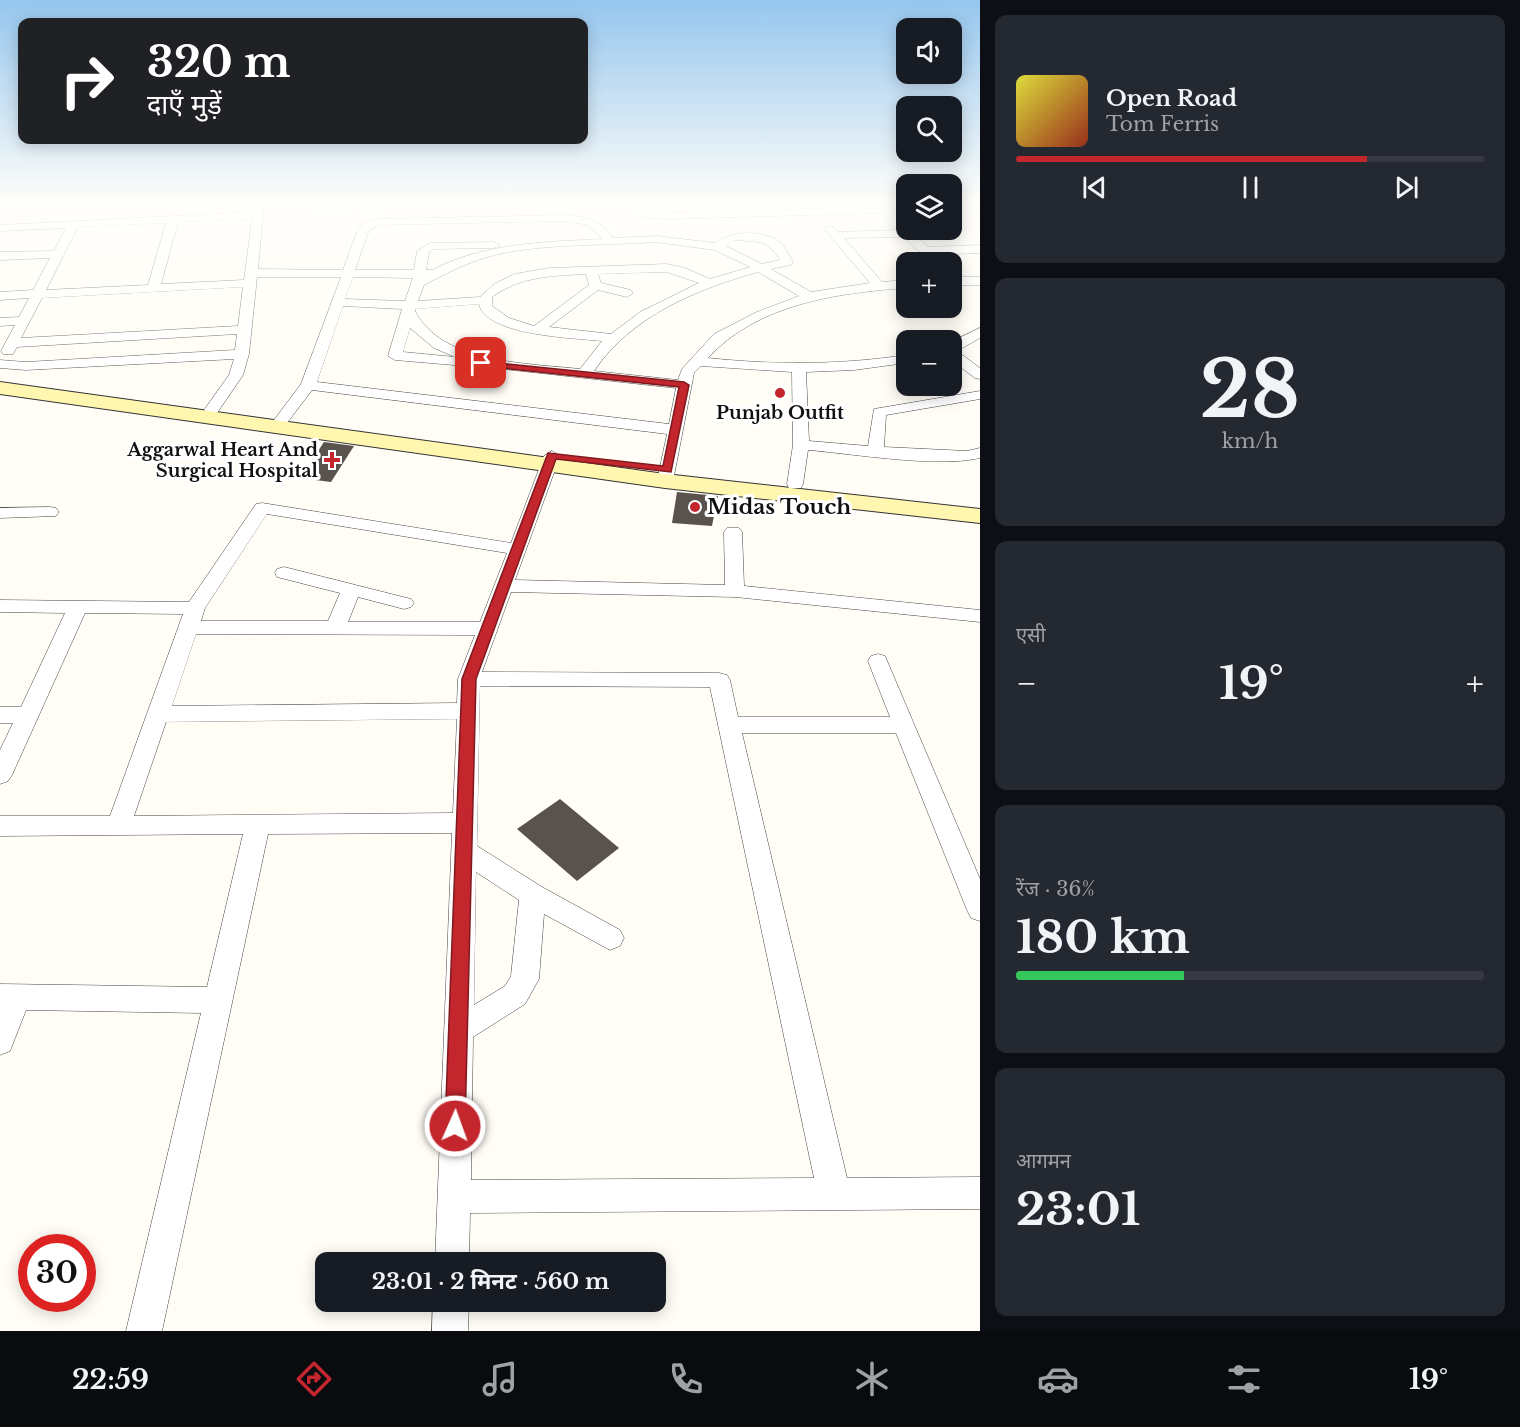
<!DOCTYPE html>
<html lang="hi">
<head>
<meta charset="utf-8">
<style>
  :root { --surface:#171b24; --page:#242831; --text:#f1f3f6; --muted:#9ea1a6; --line:#363941; --accent:#c4262e }
  body { margin:0; font-family:"Libre Baskerville","Noto Sans Devanagari",serif; background:var(--page); color:var(--text); height:100vh; display:flex; flex-direction:column; font-size:22px; white-space:nowrap }
  * { box-sizing:border-box; margin:0 }
  p { font-size:20px; color:var(--muted) }
  .icon { flex:none; width:33px; height:33px; fill:none; stroke:currentColor; stroke-width:2; stroke-linecap:round; stroke-linejoin:round }
  .map { position:relative; flex:1; overflow:hidden }
  .drawer { display:flex; flex-direction:column; gap:15px; padding:15px; background:#0d0f14; width:540px }
  .drawer>* { flex:none }
  .hud { position:absolute; left:18px; top:18px; width:570px; height:126px; border-radius:12px; box-shadow:0 3px 15px #0003; background:#202124; color:#fff; overflow:hidden }
  .fabs { position:absolute; left:896px; top:18px; display:grid; gap:12px }
  .fabs a { display:grid; place-items:center; width:66px; height:66px; border-radius:12px; background:var(--surface); box-shadow:0 3px 15px #0003; font-size:30px }
  .speed { position:absolute; left:18px; top:1234px; display:flex; gap:12px; font-size:30px; font-weight:700; text-align:center }
  .speed>* { display:grid; place-content:center; width:78px; height:78px; border-radius:50%; background:var(--surface); box-shadow:0 3px 15px #0003; line-height:1 }
  .speed .limit { border:9px solid #d22; background:#fff; color:#111 }
  .pin { position:absolute; display:grid; place-items:center; width:51px; height:51px; color:#fff; margin:-26px; border-radius:12px; box-shadow:0 3px 9px #0006 }
  .me { position:absolute; width:66px; margin:-33px; rotate:2deg; stroke-linejoin:round; filter:drop-shadow(0 0 4px #0008) }
  .turn { display:flex; align-items:center; gap:21px; height:126px; padding:0 30px; font-size:27px }
  .turn .icon { width:78px; height:78px; stroke-width:2.5 }
  .turn b { display:block; font-size:42px; line-height:51px }
  .big { font-size:45px; font-weight:700; line-height:1.1 }
  .drawer .card { flex:1; display:flex; flex-direction:column; justify-content:center; gap:9px; min-width:0; padding:0 21px; border-radius:12px; background:var(--page) }
  .drawer .dial { align-items:center; gap:0 }
  .dial b { font-size:78px; line-height:1 }
  .song { display:flex; align-items:center; gap:18px }
  .cover { width:72px; height:72px; border-radius:9px; background:linear-gradient(135deg,hsl(60 70% 55%),hsl(10 70% 35%)) }
  .played { height:6px; border-radius:3px; background:linear-gradient(90deg,var(--accent) 75%,var(--line) 75%) }
  .keys { display:flex; justify-content:space-around; direction:ltr }
  .heat { display:flex; justify-content:space-between; align-items:center; font-size:33px; direction:ltr }
  .charge { height:9px; border-radius:4px; background:linear-gradient(90deg,#34c759 36%,var(--line) 0) }
  .trip { position:absolute; left:315px; top:1252px; width:351px; height:60px; border-radius:12px; background:var(--surface); box-shadow:0 3px 15px #0003; font-weight:700; line-height:60px; text-align:center }
  .menu { display:flex; height:96px; justify-content:space-around; align-items:center; background:#090b0e; color:var(--muted) }
  .menu .icon { width:42px; height:42px }
  .menu .active { color:var(--accent) }
  .menu b { font-size:27px; color:var(--text) }
  main { display:flex; flex:1; min-height:0 }
  .map>svg:first-child { display:block }
</style>
</head>
<body>
<main>
<div class="map">
<svg width="980" height="1331" viewBox="0 0 980 1331">
  <rect width="100%" height="100%" fill="#fffdf5"/>
  <g fill="#5a524d">
    <path d="M324,442L354,446L331,482L300,478Z"/>
    <path d="M677,492L718,496L712,526L672,523Z"/>
    <path d="M560,799L619,848L577,881L517,829Z"/>
  </g>
  <g fill="none" stroke-linecap="round" stroke-linejoin="round">
    <defs>
      <g id="street">
        <path d="M254,204H264L258,269L343,270L358,229L364,223L378,219L566,215C586,217 602,220 613,238L656,236L715,243C731,230 763,230 780,242C785,246 789,256 793,262L791,265L771,269L811,292L870,283L826,231V227H834L838,232L897,230L880,213L668,219L642,217L635,204H645L650,212L656,211L651,204H661L669,213L906,206V212L892,213L906,226V230H949L951,232L945,235L916,236L928,247L980,245V253L925,255L921,253L904,237L844,238L882,282L906,280V288C837,293 757,304 708,358C774,365 840,365 906,355V363L854,370L806,372L809,441L868,446L874,409L980,391V399L886,415L884,447L967,451L980,448V458C936,468 856,454 808,450L803,484L801,488H789L787,484L793,445L792,372L701,366L694,373L673,481L665,486L657,481L667,434L312,390L287,423H277L274,420L301,384L341,277H257L249,354L243,375L217,413L212,415L204,410L229,375L234,359L26,370L0,368V360L26,362L235,350L237,334L17,347L13,354H3L1,351L15,325L0,326V318L19,317L29,298L0,300V292L33,290L50,258L0,260V252L54,251L66,228L0,231V225L253,212ZM252,219L244,280L161,284L178,222ZM566,221L588,225L602,239C545,242 484,243 432,270H426L429,252L433,249L494,248L500,245L494,242L430,243L417,251L414,270H355L369,230L379,225ZM166,223L148,285L46,290L78,227ZM735,240C757,242 768,239 780,260L762,264L726,246ZM656,242L715,250L750,267L710,279L685,268L667,264L549,268L515,274L494,284L480,297L418,301L424,285C444,274 465,264 487,257C537,243 604,246 656,242ZM667,272L699,283L640,312L611,334L549,327L598,290L627,297L633,293L631,290L601,283L598,274ZM758,272L799,296L757,312L714,334L682,369L678,380L594,371C631,316 697,289 758,272ZM586,274L589,285L534,326L509,318L492,306V297C521,276 552,276 586,274ZM353,277L413,278L405,301L345,299ZM243,287L238,326L21,338L42,298ZM479,304C485,336 576,338 602,341L580,369C528,363 442,364 415,311V309ZM343,306L402,309L388,356L395,360L466,366L473,362L503,369L676,388L669,424L317,382ZM410,328L434,348L455,357L403,352Z"/>
        <path d="M348,204H421L416,207L363,208L323,213L318,210L323,207Z"/>
        <path d="M951,204H980V209L951,210Z"/>
        <rect x="951" y="277" width="29" height="8"/>
        <path d="M980,328V338L957,351L980,368V379L975,378L951,360V342Z"/>
        <path d="M552,451L560,456L515,580L725,585L724,532L727,528H739L742,532L744,586L980,610V622L735,597L511,592L482,672L719,673L727,675L730,680L738,717H890L868,661L871,656L878,654L885,656L980,879V921L971,918L967,910L896,733H742L847,1178L980,1177V1209L470,1213L469,1263H435L452,833L268,834L162,1331H126L201,1013L26,1010L10,1051L0,1055V984L207,987L243,834L0,836V816H110L183,614L85,613L12,775L8,781L0,784V750L13,723H0V707H21L65,613L0,612V600L189,602L256,504L262,503L511,543L544,456ZM267,514L507,553L480,622H348L358,597L404,609L411,607L414,603L411,599L284,567L277,569L275,573L277,577L340,593L328,621H201L205,608ZM196,634L475,635L458,679L457,703L172,706ZM480,686L710,687L814,1178L471,1180L473,1037L525,1004L539,979L544,914L610,950L620,946L624,938L620,930L542,887L477,846ZM457,719L453,813L134,816L166,722ZM476,872L519,900L511,976L505,986L474,1005Z"/>
        <path d="M50,507L56,508L59,512L56,516L0,518V508Z"/>
        <path d="M433,1302H469L468,1331H432Z"/>
      </g>
      <path id="secondary" d="M0,382L665,474L980,509V523L665,488L0,394Z"/>
    </defs>
    <use href="#street" stroke="#444" stroke-width="1"/>
    <use href="#secondary" stroke="#333" stroke-width="2"/>
    <use href="#street" fill="#fff" fill-rule="evenodd"/>
    <use href="#secondary" fill="#fff6b0" fill-rule="evenodd"/>
  </g>
  <linearGradient id="sky" x2="0" y2="1"><stop stop-color="#95c6ee"/><stop offset="0.52" stop-color="#fffefa"/><stop offset="1" stop-color="#fffefa" stop-opacity="0"/></linearGradient>
  <rect width="980" height="390" fill="url(#sky)"/>
  <path fill="#c4262e" stroke="#7f191e" stroke-width="1.5" d="M478,361L684,382L689,385L671,472L556,459L476,679L465,1126L462,1133L455,1136L448,1133L445,1126L462,679L548,453L663,466L679,387L481,366L477,363Z"/>
  <g fill="#c4262e" stroke="#fff" stroke-width="2">
    <circle cx="780" cy="393" r="6"/>
    <path d="M329 451h6v6h6v6h-6v6h-6v-6h-6v-6h6z"/>
    <circle cx="695" cy="507" r="6"/>
  </g>
  <g text-anchor="middle" stroke-width="6" stroke-linejoin="round" paint-order="stroke">
    <g font-size="18" font-weight="bold" fill="#111" stroke="#fff">
      <text x="780" y="419">Punjab Outfit</text>
      <text x="318" y="456" text-anchor="end">Aggarwal Heart And<tspan x="318" dy="21">Surgical Hospital</tspan></text>
    </g>
    <g font-size="21" font-weight="bold" fill="#111" stroke="#fff" text-anchor="start">
      <text x="707" y="514">Midas Touch</text>
    </g>
  </g>
</svg>
<div class="fabs">
<a><svg class="icon" aria-label="sound" viewBox="0 0 24 24"><path d="M4 9h4l5-4v14l-5-4H4zM17 9q2 3 0 6"/></svg></a>
<a><svg class="icon" aria-label="search" viewBox="0 0 24 24"><circle cx="10" cy="10" r="6"/><path d="M15 15l6 6"/></svg></a>
<a><svg class="icon" aria-label="layers" viewBox="0 0 24 24"><path d="M12 4l9 5-9 5-9-5zM3 14l9 5 9-5"/></svg></a>
<a>+</a>
<a>−</a>
</div>
<div class="speed"><div class="limit">30</div></div>
<div class="pin" style="left:481px;top:363px;background:#d93025"><svg class="icon" aria-label="arrive" viewBox="0 0 24 24"><path d="M6 21V4h12l-3 4 3 4H6"/></svg></div>
<svg class="me" style="left:455px;top:1126px" viewBox="-20 -20 40 40"><circle r="17" fill="#c4262e" stroke="#fff" stroke-width="3"/><path d="M0-11L8 9 0 5-8 9z" fill="#fff"/></svg>
<div class="trip">23:01 · 2 मिनट · 560 m</div>
<div class="hud">
<div class="turn"><svg class="icon" aria-label="right" viewBox="0 0 24 24"><path d="M7 20v-9h11M14 6l5 5-5 5"/></svg><div><b>320 m</b>दाएँ मुड़ें</div></div>
</div>
</div>
<section class="drawer">
<div class="card">
<div class="song"><i class="cover"></i><div><b>Open Road</b><p>Tom Ferris</p></div></div>
<div class="played"></div>
<div class="keys"><svg class="icon" aria-label="previous" viewBox="0 0 24 24"><path d="M18 5L8 12l10 7zM5 5v14"/></svg><svg class="icon" aria-label="pause" viewBox="0 0 24 24"><path d="M8 5v14M16 5v14"/></svg><svg class="icon" aria-label="next" viewBox="0 0 24 24"><path d="M6 5l10 7-10 7zM19 5v14"/></svg></div>
</div>
<div class="card dial"><b>28</b><p>km/h</p></div>
<div class="card"><p>एसी</p>
<div class="heat"><a>−</a><b class="big">19°</b><a>+</a></div>
</div>
<div class="card"><p>रेंज · 36%</p><b class="big">180 km</b><div class="charge"></div></div>
<div class="card"><p>आगमन</p><b class="big">23:01</b></div>
</section>
</main>
<nav class="menu">
<b>22:59</b>
<svg class="icon active" aria-label="directions" viewBox="0 0 24 24"><path d="M12 3l9 9-9 9-9-9zM9 14v-3h6M13 9l2 2-2 2"/></svg>
<svg class="icon" aria-label="music" viewBox="0 0 24 24"><path d="M9 18V5l10-2v13"/><circle cx="6" cy="18" r="3"/><circle cx="16" cy="16" r="3"/></svg>
<svg class="icon" aria-label="phone" viewBox="0 0 24 24"><path d="M5 4h4l2 5-3 2q2 4 5 5l2-3 5 2v4C11 20 4 13 5 4z"/></svg>
<svg class="icon" aria-label="climate" viewBox="0 0 24 24"><path d="M12 3v18M4 7l16 10M4 17L20 7"/></svg>
<svg class="icon" aria-label="car" viewBox="0 0 24 24"><path d="M5 17H2v-5l4-1 3-4h7l3 4 3 1v5h-3M9 17h6M6 11h13"/><circle cx="7" cy="17" r="2"/><circle cx="17" cy="17" r="2"/></svg>
<svg class="icon" aria-label="filters" viewBox="0 0 24 24"><path d="M4 7h16M4 17h16"/><circle cx="9" cy="7" r="2"/><circle cx="15" cy="17" r="2"/></svg>
<b>19°</b>
</nav>
</body>
</html>
